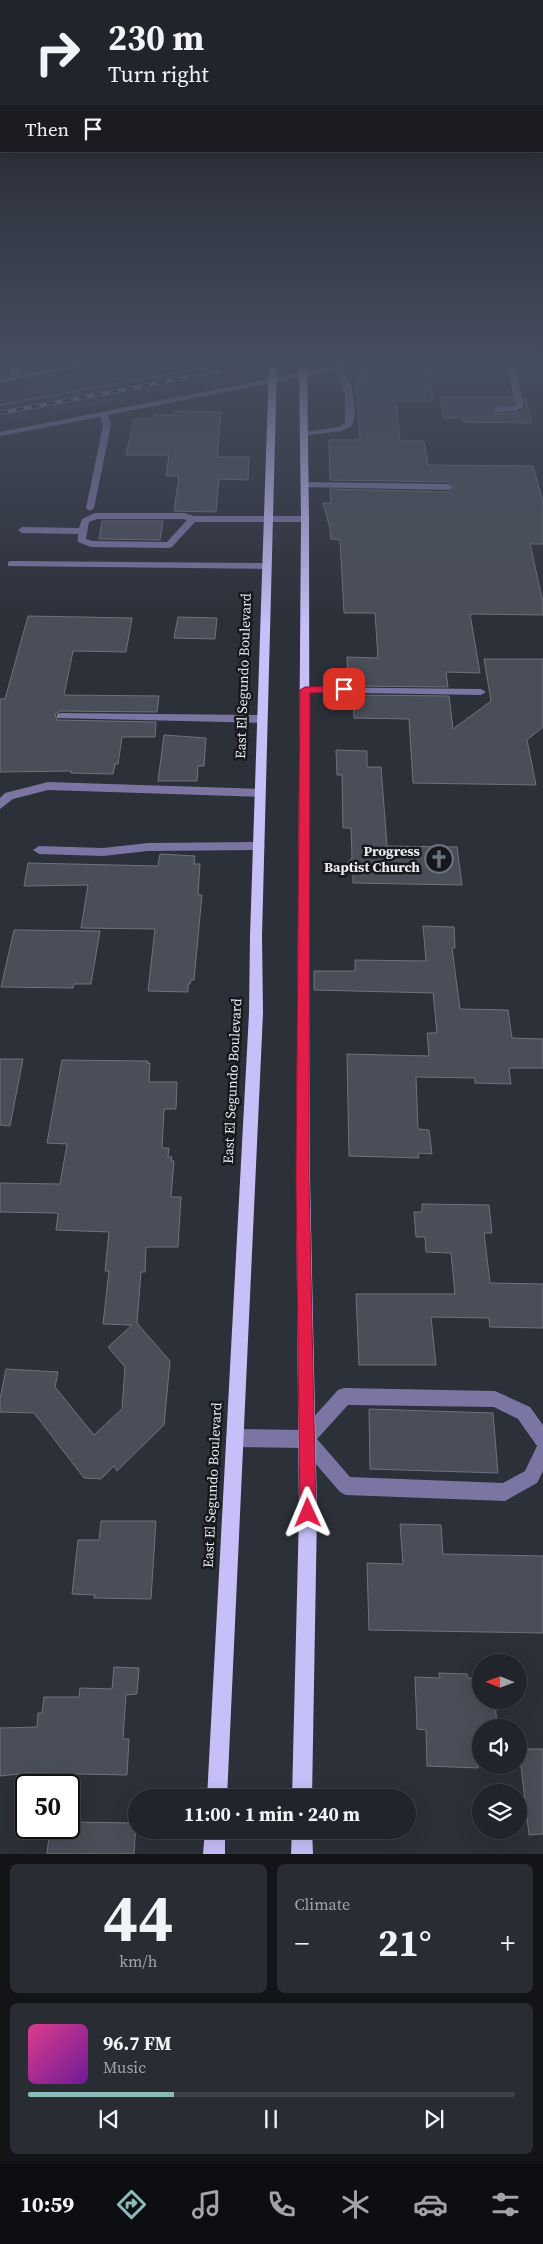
<!DOCTYPE html>
<html lang="en">
<head>
<meta charset="utf-8">
<style>
  :root { --surface:#21242b; --page:#292c33; --text:#f1f3f6; --muted:#a2a4a9; --line:#3e4147; --accent:#8bbbb9 }
  body { margin:0; font-family:"Source Serif 4",serif; background:var(--page); color:var(--text); height:100vh; display:flex; flex-direction:column; font-size:19px; white-space:nowrap }
  * { box-sizing:border-box; margin:0 }
  p { font-size:16px; color:var(--muted) }
  .icon { flex:none; width:28px; height:28px; fill:none; stroke:currentColor; stroke-width:2; stroke-linecap:round; stroke-linejoin:round }
  .map { position:relative; height:1854px; overflow:hidden }
  .details { display:flex; flex-direction:column; gap:10px; padding:10px; background:#121418; flex:1 }
  .details>* { flex:none }
  .guide { position:absolute; left:0px; top:0px; width:544px; height:152px; box-shadow:0 5px 20px #0002,0 0 0 1px var(--line); background:#21242b; color:var(--text); overflow:hidden }
  .needle { width:32px; rotate:271deg }
  .fabs { position:absolute; left:472px; top:1654px; display:grid; gap:10px }
  .fabs a { display:grid; place-items:center; width:55px; height:55px; border-radius:50%; background:var(--surface); box-shadow:0 5px 20px #0002,0 0 0 1px var(--line); font-size:25px }
  .speed { position:absolute; left:15px; top:1774px; display:flex; gap:10px; font-size:25px; font-weight:700; text-align:center }
  .speed>* { display:grid; place-content:center; width:65px; height:65px; border-radius:50%; background:var(--surface); box-shadow:0 5px 20px #0002,0 0 0 1px var(--line); line-height:1 }
  .speed .limit { border:2px solid #111; border-radius:8px; background:#fff; color:#111 }
  .pin { position:absolute; display:grid; place-items:center; width:42px; height:42px; color:#fff; margin:-21px; border-radius:10px; box-shadow:0 2px 8px #0006 }
  .me { position:absolute; width:55px; margin:-28px; rotate:359deg; stroke-linejoin:round; filter:drop-shadow(0 0 4px #0008) }
  .turn { display:flex; align-items:center; gap:18px; height:105px; padding:0 25px; font-size:22px }
  .turn .icon { width:65px; height:65px; stroke-width:2.5 }
  .turn b { display:block; font-size:35px; line-height:42px }
  .then { display:flex; align-items:center; height:48px; padding:0 25px; background:#0003; gap:10px; font-size:19px }
  .big { font-size:38px; font-weight:700; line-height:1.1 }
  .details .tile { flex:1; display:flex; flex-direction:column; justify-content:center; gap:8px; min-width:0; padding:0 18px; border-radius:8px; background:var(--page) }
  .details .dial { align-items:center; gap:0 }
  .dial b { font-size:65px; line-height:1 }
  .song { display:flex; align-items:center; gap:15px }
  .cover { width:60px; height:60px; border-radius:8px; background:linear-gradient(135deg,hsl(330 70% 55%),hsl(280 70% 35%)) }
  .played { height:5px; border-radius:2px; background:linear-gradient(90deg,var(--accent) 30%,var(--line) 30%) }
  .keys { display:flex; justify-content:space-around; direction:ltr }
  .heat { display:flex; justify-content:space-between; align-items:center; font-size:28px; direction:ltr }
  .details .tiles { flex:1; display:grid; gap:10px; grid-template-columns:1fr 1fr }
  .tile:last-child { grid-column:span 2 }
  .trip { position:absolute; left:128px; top:1789px; width:288px; height:50px; border-radius:25px; background:var(--surface); box-shadow:0 5px 20px #0002,0 0 0 1px var(--line); font-weight:700; line-height:50px; text-align:center }
  .tabs { display:flex; height:80px; justify-content:space-around; align-items:center; background:#0d0e11; color:var(--muted) }
  .tabs .icon { width:35px; height:35px }
  .tabs .selected { color:var(--accent) }
  .tabs b { font-size:22px; color:var(--text) }
  .map>svg:first-child { display:block }
</style>
</head>
<body>
<div class="map">
<svg width="543" height="1854" viewBox="0 0 543 1854">
  <rect width="100%" height="100%" fill="#2c3039"/>
  <path fill="#333948" d="M132,365H308L0,424V389Z"/>
  <g fill="#4a4e58" stroke="#6e727c">
    <path d="M406,365L427,366L433,401H396L400,441H424L428,465L533,466L543,502V544H530L543,602V615L470,614L480,673L446,672L448,687L353,686L352,682H348L347,657L378,658L375,613H344L340,540L331,539L330,528L323,503H331L330,489L449,492L455,487L449,482L330,480L329,440H360L356,380H360V373L388,367L407,368Z"/>
    <path d="M441,397H512L514,403L494,407L495,414L516,413L526,407L525,398L532,423L463,422L462,418H443Z"/>
    <path d="M174,411L221,412L217,457H249L248,480L219,479L216,512L174,511L179,476H166L169,455H126L134,419H153L154,415H174Z"/>
    <path d="M102,521H163L160,540L99,539Z"/>
    <path d="M28,616L132,618L126,652L73,651L64,695L159,696L157,712L61,711L55,714L57,720L156,722L155,737H122L118,764H115L113,774L71,773V771L0,772V699H5Z"/>
    <path d="M178,617L217,618L215,639L174,638Z"/>
    <path d="M484,659H543V727L527,740L536,785L413,783L409,719L354,718L353,695L449,696L453,729L491,701Z"/>
    <path d="M164,735L206,738L204,766H198L197,781H158Z"/>
    <path d="M336,750L367,751V767H381L387,846L457,847L462,885L353,883V870L347,863L352,858L351,828H343L342,775H337Z"/>
    <path d="M160,854L195,856L194,864H200L198,895H202L194,980H191L190,984H188V992L148,991L155,929L81,928L88,885L24,886L28,863L158,866Z"/>
    <path d="M423,926L454,927L455,948H452L460,1009L508,1010L512,1038L543,1039V1068H509L511,1084L475,1083V1078L416,1077L418,1129L429,1130L432,1154L418,1153L419,1158L349,1156L347,1054L429,1056L427,1033H437L433,993L314,990V971H355V960L426,961Z"/>
    <path d="M14,930L100,931L91,984H74L73,988L1,987Z"/>
    <path d="M0,1059H23L10,1126L0,1125Z"/>
    <path d="M62,1060L148,1061L147,1063H150L149,1082H177L176,1109H164L162,1148H169L168,1157H172L171,1161H174L171,1197H181L178,1247H146L145,1272H141L137,1323L170,1361L164,1425L117,1471L114,1466L101,1479L84,1478L34,1413L0,1412V1399L6,1369L58,1372L55,1387L94,1435L122,1409L125,1367L108,1347L132,1325L103,1324L109,1271H105L109,1232L56,1230L58,1214L56,1213L0,1212V1183L60,1184L67,1144L47,1143Z"/>
    <path d="M422,1204L489,1205L492,1233H484L490,1283L543,1284V1328L490,1327L489,1318L431,1317L436,1365H359L356,1294H455L451,1253L426,1252L425,1237H416L414,1212H422Z"/>
    <path d="M369,1409L493,1413L498,1473L370,1469Z"/>
    <path d="M101,1521H156L151,1599L94,1598L95,1595L72,1594L78,1540H99Z"/>
    <path d="M400,1524L441,1525L443,1554L543,1556V1633L369,1630L367,1563L403,1564Z"/>
    <path d="M114,1667L139,1668L137,1694L126,1695L123,1739H129L127,1775L28,1773L0,1776V1728L37,1727L38,1713H42L44,1697H79L80,1688L112,1689Z"/>
    <path d="M439,1673L467,1674L468,1678L481,1679V1700H495L497,1728L478,1729V1768L427,1766L426,1730L417,1729L415,1677L440,1678Z"/>
    <path d="M519,1749H543V1834L529,1835Z"/>
    <path d="M69,1822L136,1823L134,1854H47L50,1828H69Z"/>
  </g>
  <g fill="none" stroke-linecap="round" stroke-linejoin="round">
    <g fill="#7b75a3" fill-rule="evenodd">
      <path d="M12,365H20L19,375L74,365H90L0,383V379L12,377L10,372Z"/>
      <path d="M339,365H354L343,369C353,384 358,408 352,426L341,431L304,436L300,434L304,432L339,427L345,423V394L337,370L108,415L111,425L94,508L90,511L86,508L103,425L100,417L0,436V432Z"/>
      <path d="M506,365H514L524,406L515,411L498,412H495V408L516,405Z"/>
      <path d="M305,482L449,484L453,487L449,490L302,487L301,485Z"/>
      <path d="M95,513H184L194,516H305L309,519L305,522H195L172,547L169,548L91,547L78,542V534L22,533L18,530L22,527L79,528L82,519ZM97,519H183L187,520L167,542L92,541L86,539L89,522Z"/>
      <path d="M11,561L267,563L272,566L267,569L8,566V562Z"/>
      <path d="M305,687L481,689L486,692L481,695L301,692L300,690Z"/>
      <path d="M61,713L262,715L267,719L262,723L57,718V714Z"/>
      <path d="M48,782L260,789L266,793L260,797L48,790L13,799L0,809V798L5,793Z"/>
      <path d="M259,842L265,846L259,850L148,851L103,856L39,854L33,850L39,846L103,848L148,843Z"/>
      <path d="M344,1388L495,1391L530,1407L543,1425V1471L537,1483L505,1501L346,1495L340,1492L302,1448L235,1447L229,1444L226,1438L229,1432L235,1429L302,1430L338,1390ZM348,1405L494,1407L518,1419L537,1446L525,1471L503,1483L350,1477L317,1439Z"/>
    </g>
    <g fill="#c6bff8" fill-rule="evenodd">
      <path d="M269,365H277L262,936L263,1013L227,1798H207L249,1013L250,936Z"/>
      <path d="M299,365H307L309,519L310,1179L317,1513L312,1798H292L299,1513L296,1179L301,519Z"/>
      <path d="M205,1830H225V1854H203Z"/>
      <path d="M292,1830H312L313,1854H291Z"/>
    </g>
    <path stroke="#8e9299" stroke-width="1" d="M0,405L219,365"/>
    <defs>
      <path id="rail" d="M0,413L253,365"/>
    </defs>
    <use href="#rail" stroke="#8e9299" stroke-width="4"/>
    <use href="#rail" stroke="#16181c" stroke-width="2.5" stroke-dasharray="8" stroke-linecap="butt"/>
  </g>
  <linearGradient id="sky" x2="0" y2="1"><stop stop-color="#181a1f"/><stop offset="0.58" stop-color="#454e5f"/><stop offset="1" stop-color="#454e5f" stop-opacity="0"/></linearGradient>
  <rect width="543" height="625" fill="url(#sky)"/>
  <path fill="#e11d48" stroke="#92132f" d="M344,686L348,687V692L310,693L309,1179L316,1513L314,1519L308,1521L302,1519L300,1513L296,1179L300,690L305,687Z"/>
  <defs>
    <symbol id="church-ring" viewBox="-11 -11 22 22"><circle r="9.5" fill="#16181c" stroke="#6b7280" stroke-width="1.5"/><path d="M-1.2-6h2.4v3.5h3.3v2.4h-3.3V6h-2.4V-.1h-3.3v-2.4h3.3Z" fill="#6b7280"/></symbol>
  </defs>
  <g fill-rule="evenodd">
    <use href="#church-ring" x="423" y="843" width="32" height="32"/>
  </g>
  <g text-anchor="middle" stroke-width="5" stroke-linejoin="round" paint-order="stroke">
    <g font-size="14" fill="#e8ebf1" stroke="#16181c">
      <text transform="translate(243 676) rotate(-88)" y="5">East El Segundo Boulevard</text>
      <text transform="translate(232 1081) rotate(-87)" y="5">East El Segundo Boulevard</text>
      <text transform="translate(212 1485) rotate(-87)" y="5">East El Segundo Boulevard</text>
    </g>
    <g font-size="14" font-weight="bold" fill="#e8ebf1" stroke="#16181c" text-anchor="end">
      <text x="420" y="856">Progress<tspan x="420" dy="16">Baptist Church</tspan></text>
    </g>
  </g>
</svg>
<div class="fabs">
<a><svg class="needle" viewBox="-14 -14 28 28"><path d="M0-13l5 13h-10z" fill="#e53935"/><path d="M0 13l5-13h-10z" fill="#a2a4a9"/></svg></a>
<a><svg class="icon" aria-label="sound" viewBox="0 0 24 24"><path d="M4 9h4l5-4v14l-5-4H4zM17 9q2 3 0 6"/></svg></a>
<a><svg class="icon" aria-label="layers" viewBox="0 0 24 24"><path d="M12 4l9 5-9 5-9-5zM3 14l9 5 9-5"/></svg></a>
</div>
<div class="speed"><div class="limit">50</div></div>
<div class="pin" style="left:344px;top:689px;background:#d93025"><svg class="icon" aria-label="arrive" viewBox="0 0 24 24"><path d="M6 21V4h12l-3 4 3 4H6"/></svg></div>
<svg class="me" style="left:308px;top:1513px" viewBox="-20 -20 40 40"><path d="M0-17L14 15 0 8-14 15z" fill="#e11d48" stroke="#fff" stroke-width="4"/></svg>
<div class="trip">11:00 · 1 min · 240 m</div>
<div class="guide">
<div class="turn"><svg class="icon" aria-label="right" viewBox="0 0 24 24"><path d="M7 20v-9h11M14 6l5 5-5 5"/></svg><div><b>230 m</b>Turn right</div></div>
<div class="then">Then<svg class="icon" aria-label="arrive" viewBox="0 0 24 24"><path d="M6 21V4h12l-3 4 3 4H6"/></svg></div>
</div>
</div>
<section class="details">
<div class="tiles">
<div class="tile dial"><b>44</b><p>km/h</p></div>
<div class="tile"><p>Climate</p>
<div class="heat"><a>−</a><b class="big">21°</b><a>+</a></div>
</div>
<div class="tile">
<div class="song"><i class="cover"></i><div><b>96.7 FM</b><p>Music</p></div></div>
<div class="played"></div>
<div class="keys"><svg class="icon" aria-label="previous" viewBox="0 0 24 24"><path d="M18 5L8 12l10 7zM5 5v14"/></svg><svg class="icon" aria-label="pause" viewBox="0 0 24 24"><path d="M8 5v14M16 5v14"/></svg><svg class="icon" aria-label="next" viewBox="0 0 24 24"><path d="M6 5l10 7-10 7zM19 5v14"/></svg></div>
</div>
</div>
</section>
<nav class="tabs">
<b>10:59</b>
<svg class="icon selected" aria-label="directions" viewBox="0 0 24 24"><path d="M12 3l9 9-9 9-9-9zM9 14v-3h6M13 9l2 2-2 2"/></svg>
<svg class="icon" aria-label="music" viewBox="0 0 24 24"><path d="M9 18V5l10-2v13"/><circle cx="6" cy="18" r="3"/><circle cx="16" cy="16" r="3"/></svg>
<svg class="icon" aria-label="phone" viewBox="0 0 24 24"><path d="M5 4h4l2 5-3 2q2 4 5 5l2-3 5 2v4C11 20 4 13 5 4z"/></svg>
<svg class="icon" aria-label="climate" viewBox="0 0 24 24"><path d="M12 3v18M4 7l16 10M4 17L20 7"/></svg>
<svg class="icon" aria-label="car" viewBox="0 0 24 24"><path d="M5 17H2v-5l4-1 3-4h7l3 4 3 1v5h-3M9 17h6M6 11h13"/><circle cx="7" cy="17" r="2"/><circle cx="17" cy="17" r="2"/></svg>
<svg class="icon" aria-label="filters" viewBox="0 0 24 24"><path d="M4 7h16M4 17h16"/><circle cx="9" cy="7" r="2"/><circle cx="15" cy="17" r="2"/></svg>
</nav>
</body>
</html>
